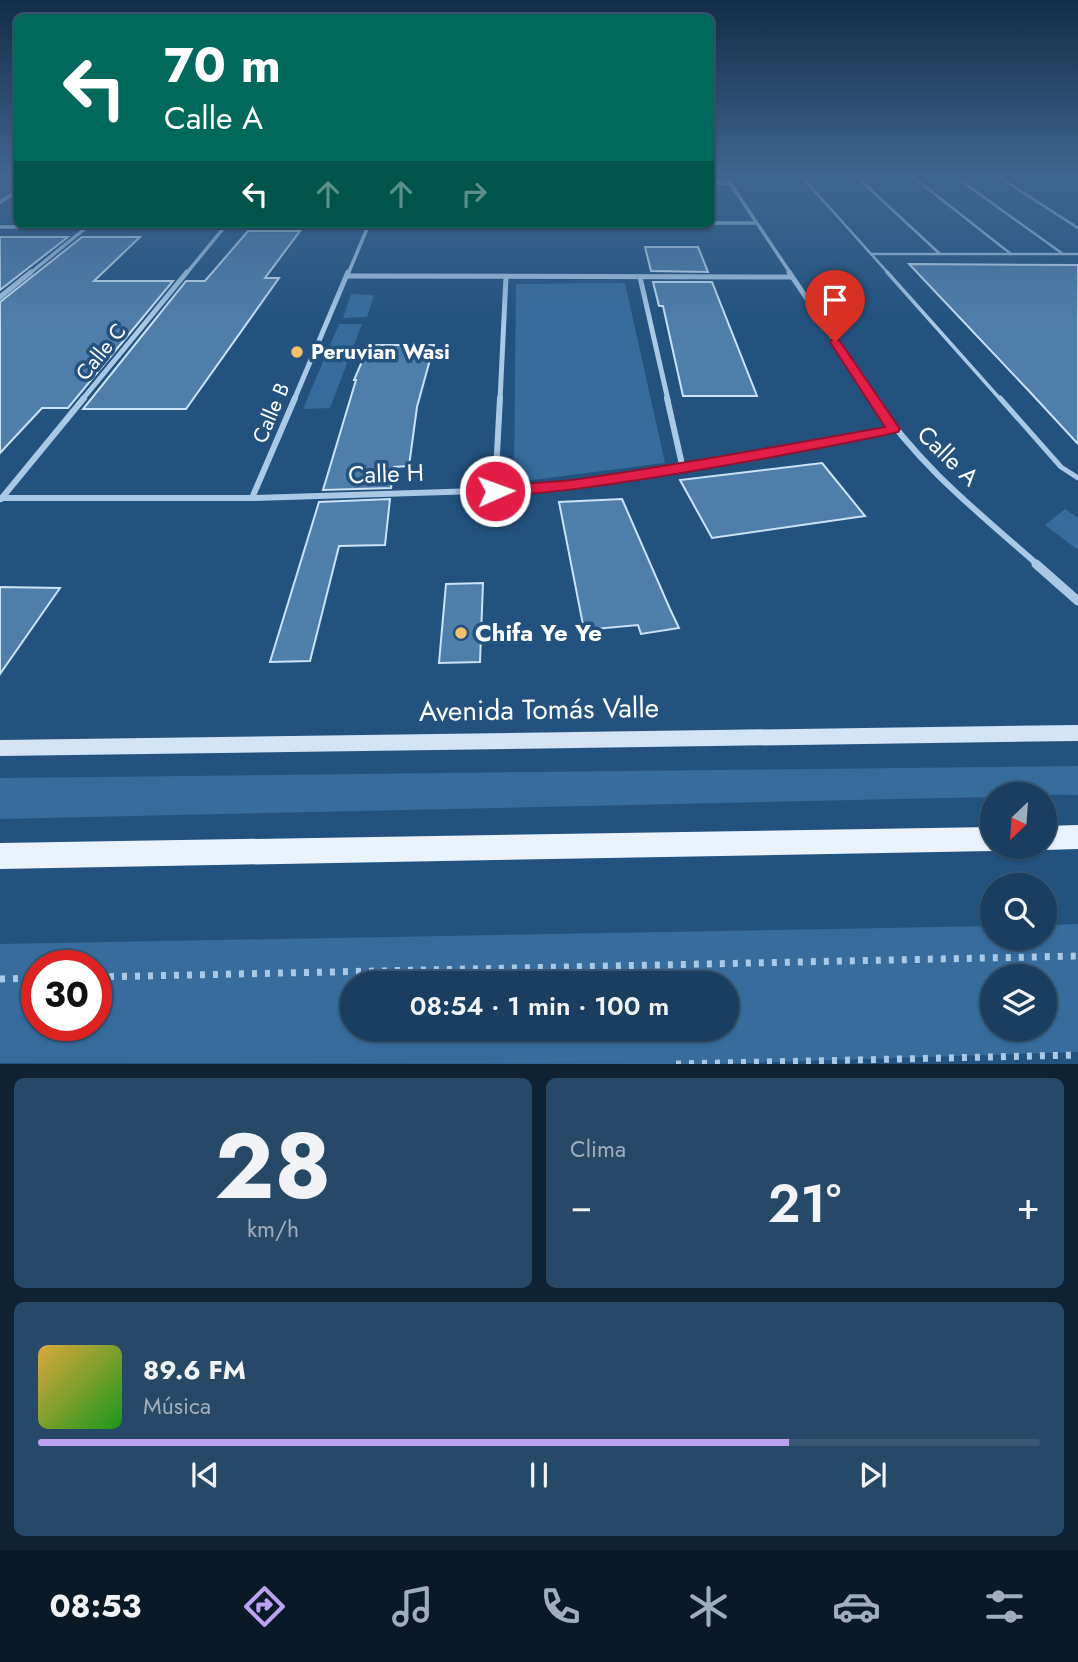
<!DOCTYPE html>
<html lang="es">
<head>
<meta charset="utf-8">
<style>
  :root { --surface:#1a3e5f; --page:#274968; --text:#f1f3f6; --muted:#9faebd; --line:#385774; --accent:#bca0f2 }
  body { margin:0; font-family:Jost,sans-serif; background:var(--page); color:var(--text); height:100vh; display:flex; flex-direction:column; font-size:26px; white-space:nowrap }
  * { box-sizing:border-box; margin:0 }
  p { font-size:23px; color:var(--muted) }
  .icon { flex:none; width:38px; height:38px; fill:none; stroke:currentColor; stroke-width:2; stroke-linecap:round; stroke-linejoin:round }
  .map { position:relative; height:1064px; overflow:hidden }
  .drawer { display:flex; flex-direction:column; gap:14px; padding:14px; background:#0e2234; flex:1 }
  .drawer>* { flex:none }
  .hud { position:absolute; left:14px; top:14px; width:700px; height:214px; border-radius:10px; box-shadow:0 2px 5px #0004,0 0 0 2px var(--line); background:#00695c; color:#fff; overflow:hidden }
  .needle { width:46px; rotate:205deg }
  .controls { position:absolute; left:980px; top:782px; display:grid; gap:14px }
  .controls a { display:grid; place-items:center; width:77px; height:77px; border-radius:50%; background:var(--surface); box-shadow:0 2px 5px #0004,0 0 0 2px var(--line); font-size:35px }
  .speed { position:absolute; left:21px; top:950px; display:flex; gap:14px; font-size:35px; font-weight:700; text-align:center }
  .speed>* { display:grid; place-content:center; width:91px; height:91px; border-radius:50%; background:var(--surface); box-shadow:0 2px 5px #0004,0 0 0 2px var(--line); line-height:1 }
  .speed .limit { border:10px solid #d22; background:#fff; color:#111 }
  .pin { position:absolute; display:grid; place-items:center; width:60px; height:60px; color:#fff; margin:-72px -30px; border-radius:50% 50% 50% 0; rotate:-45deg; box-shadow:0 0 7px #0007 }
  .pin .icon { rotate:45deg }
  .me { position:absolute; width:77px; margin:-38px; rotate:88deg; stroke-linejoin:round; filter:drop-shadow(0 0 5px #0008) }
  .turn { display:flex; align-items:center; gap:24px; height:147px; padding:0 35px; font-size:32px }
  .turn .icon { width:91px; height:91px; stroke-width:2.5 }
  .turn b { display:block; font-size:49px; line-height:60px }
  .lanes { display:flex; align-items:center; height:66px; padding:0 35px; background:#0003; justify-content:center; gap:35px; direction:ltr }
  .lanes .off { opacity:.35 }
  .big { font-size:52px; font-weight:600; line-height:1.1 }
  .drawer .card { flex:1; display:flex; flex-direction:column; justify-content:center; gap:10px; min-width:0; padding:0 24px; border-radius:10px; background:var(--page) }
  .drawer .dial { align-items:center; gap:0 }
  .dial b { font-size:91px; line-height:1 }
  .song { display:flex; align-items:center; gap:21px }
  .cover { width:84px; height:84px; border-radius:10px; background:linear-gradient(135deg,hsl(40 70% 55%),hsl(120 70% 35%)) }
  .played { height:7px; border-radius:4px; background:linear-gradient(90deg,var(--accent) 75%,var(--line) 75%) }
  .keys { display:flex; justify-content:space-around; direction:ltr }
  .heat { display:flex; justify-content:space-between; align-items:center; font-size:38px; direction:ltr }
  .drawer .tiles { flex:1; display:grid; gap:14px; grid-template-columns:1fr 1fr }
  .card:last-child { grid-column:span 2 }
  .trip { position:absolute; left:340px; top:971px; width:399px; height:70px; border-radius:35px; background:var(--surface); box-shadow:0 2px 5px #0004,0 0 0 2px var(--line); font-weight:600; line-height:70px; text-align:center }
  .menu { display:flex; height:112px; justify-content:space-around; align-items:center; background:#0a1926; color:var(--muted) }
  .menu .icon { width:49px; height:49px }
  .menu .current { color:var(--accent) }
  .menu b { font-size:32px; color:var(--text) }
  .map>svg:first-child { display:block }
</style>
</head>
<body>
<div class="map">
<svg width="1078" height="1064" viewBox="0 0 1078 1064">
  <rect width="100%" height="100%" fill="#23527f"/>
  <g fill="#376c9d" fill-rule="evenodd">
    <path d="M625,283L665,463L524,481L514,478L516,284Z"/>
    <path d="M351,294L374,295L367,317L343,318Z"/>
    <path d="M339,324H362L330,408L303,409Z"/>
    <path d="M1065,509L1078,518V550L1045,525Z"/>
    <path d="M1078,766V795L992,794V797L0,819V778Z"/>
    <path d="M1078,924V1052L716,1064L0,1063V944L992,926V938H1045V925ZM96,966V1026H37V966ZM1045,976V1029H992V976ZM352,984H726V1029H352Z"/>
  </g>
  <g fill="#507eaa" stroke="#cce2f5" stroke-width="2">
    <path d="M248,231H300L265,278H279L186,409H83L186,281H205Z"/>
    <path d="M0,237H68L0,290Z"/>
    <path d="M82,237H140L94,281H173L68,408H42L0,453V302Z"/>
    <path d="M645,247H698L708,272L651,271Z"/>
    <path d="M909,264L1078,265V444L1029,391Z"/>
    <path d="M653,282H712L757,396H683L663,306H659Z"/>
    <path d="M369,345H434L417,407L409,466L394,467L391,488L323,490L356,380H354Z"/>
    <path d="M822,463L865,516L712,538L680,480Z"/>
    <path d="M390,499L385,545L339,546L310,661L270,662L319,502Z"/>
    <path d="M622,499L670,609L679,628L641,634L638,625L584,630L559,502Z"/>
    <path d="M483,583L480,662L439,663L446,584Z"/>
    <path d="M0,587L60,588L0,674Z"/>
  </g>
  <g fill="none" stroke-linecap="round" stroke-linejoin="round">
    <g stroke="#a9c9e6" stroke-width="7" stroke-dasharray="5 8" stroke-linecap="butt">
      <path d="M96,977L1078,956"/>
      <path d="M0,979L37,978"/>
      <path d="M676,1064L1078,1055"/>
    </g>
    <g stroke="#a9c9e6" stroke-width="2.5">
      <path d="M802,177L889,274"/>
      <path d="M857,177L940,254"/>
      <path d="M913,177L1011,254"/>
      <path d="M999,177L1078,228"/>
      <path d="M960,180L1063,254"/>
      <path d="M871,254H1078"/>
    </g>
    <path stroke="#a9c9e6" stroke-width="3.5" d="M887,272L1001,400"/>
    <path stroke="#a9c9e6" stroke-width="5" d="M1000,398L1061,467L1078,478"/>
    <g stroke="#a9c9e6" stroke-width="3.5">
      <path d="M726,177L791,274"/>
      <path d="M710,183H730"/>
      <path d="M0,202L18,191"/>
      <path d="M710,223H756"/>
      <path d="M0,227L603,224"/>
      <path d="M29,274L87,227"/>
      <path d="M186,274L226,225"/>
      <path d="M348,274L369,224"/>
    </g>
    <g stroke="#a9c9e6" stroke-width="5">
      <path d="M789,272L875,400"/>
      <path d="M347,276L792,277"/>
      <path d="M640,277L668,400"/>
      <path d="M0,297L31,272"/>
      <path d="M82,400L187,272"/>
      <path d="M294,400L348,272"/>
      <path d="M500,400L506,277"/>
    </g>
    <g stroke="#a9c9e6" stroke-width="6">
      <path d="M667,398L683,469"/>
      <path d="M874,398C917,464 979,513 1038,565"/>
      <path d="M495,490L500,398"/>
      <path d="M0,498H252L538,489L683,469L894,429"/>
      <path d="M252,498L295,398"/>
      <path d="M1,499L84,398"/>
    </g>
    <path stroke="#a9c9e6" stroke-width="9" d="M1036,564L1078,601"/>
    <path fill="#d3e4f6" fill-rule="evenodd" d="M1078,725V741L0,756V740Z"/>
    <g fill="#eaf3fd" fill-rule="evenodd">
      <path d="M1078,825V849L1045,850L1037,847H1045V826Z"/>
      <path d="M992,827V847H1001L992,851L0,869V843Z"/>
    </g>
  </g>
  <linearGradient id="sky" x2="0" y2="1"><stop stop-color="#132d46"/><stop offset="0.54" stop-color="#3f6690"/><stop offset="1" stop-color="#3f6690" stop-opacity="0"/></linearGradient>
  <rect width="1078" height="325" fill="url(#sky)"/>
  <path fill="#e11d48" stroke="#92132f" stroke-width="2" d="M831,340H839L900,429L898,432C852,443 507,510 488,491C494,484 557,482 572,480C677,465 781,446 885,427L830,342Z"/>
  <g fill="#f1c16c" stroke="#23527f" stroke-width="2.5">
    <circle cx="297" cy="352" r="7"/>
    <circle cx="461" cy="633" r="7"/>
  </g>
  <g text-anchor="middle" stroke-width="7" stroke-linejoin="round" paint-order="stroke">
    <g font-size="21" fill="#fff" stroke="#23527f">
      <text transform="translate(101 352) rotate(-51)" y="7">Calle C</text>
      <text transform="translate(271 413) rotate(-67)" y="7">Calle B</text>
    </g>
    <g font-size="21" font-weight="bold" fill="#fff" stroke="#23527f" text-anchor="start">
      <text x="311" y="359">Peruvian Wasi</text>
    </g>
    <g font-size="24" fill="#fff" stroke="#23527f">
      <text transform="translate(948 456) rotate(44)" y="8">Calle A</text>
      <text transform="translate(386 474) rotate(-2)" y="8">Calle H</text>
    </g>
    <g font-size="24" font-weight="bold" fill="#fff" stroke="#23527f" text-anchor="start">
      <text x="475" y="641">Chifa Ye Ye</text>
    </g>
    <g font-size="28" fill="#fff" stroke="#23527f">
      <text transform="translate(539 709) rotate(-1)" y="10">Avenida Tomás Valle</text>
    </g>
  </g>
</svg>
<div class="controls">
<a><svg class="needle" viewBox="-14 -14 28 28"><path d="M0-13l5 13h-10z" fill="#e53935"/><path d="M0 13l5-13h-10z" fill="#9faebd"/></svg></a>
<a><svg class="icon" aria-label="search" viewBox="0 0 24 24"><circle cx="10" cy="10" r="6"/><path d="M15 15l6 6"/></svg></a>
<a><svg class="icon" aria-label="layers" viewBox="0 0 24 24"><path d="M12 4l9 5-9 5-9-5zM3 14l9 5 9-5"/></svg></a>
</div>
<div class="speed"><div class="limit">30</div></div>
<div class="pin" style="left:835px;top:342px;background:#d93025"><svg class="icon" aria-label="arrive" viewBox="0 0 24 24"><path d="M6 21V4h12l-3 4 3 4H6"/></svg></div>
<svg class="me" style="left:495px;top:491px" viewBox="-20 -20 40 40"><circle r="17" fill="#e11d48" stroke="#fff" stroke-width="3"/><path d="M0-11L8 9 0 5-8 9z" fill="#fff"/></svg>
<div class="trip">08:54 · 1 min · 100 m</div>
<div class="hud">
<div class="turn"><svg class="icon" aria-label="left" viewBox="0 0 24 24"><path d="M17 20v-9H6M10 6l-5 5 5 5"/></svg><div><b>70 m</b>Calle A</div></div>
<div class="lanes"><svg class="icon" aria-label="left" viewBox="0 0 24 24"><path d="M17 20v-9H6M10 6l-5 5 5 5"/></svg><svg class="icon off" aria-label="ahead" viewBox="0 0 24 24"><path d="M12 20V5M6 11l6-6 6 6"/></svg><svg class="icon off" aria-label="ahead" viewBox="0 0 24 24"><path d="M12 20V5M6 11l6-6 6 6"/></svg><svg class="icon off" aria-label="right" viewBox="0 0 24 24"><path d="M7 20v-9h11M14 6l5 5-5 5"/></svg></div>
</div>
</div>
<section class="drawer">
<div class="tiles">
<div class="card dial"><b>28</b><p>km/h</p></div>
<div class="card"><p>Clima</p>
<div class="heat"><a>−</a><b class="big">21°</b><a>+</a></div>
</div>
<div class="card">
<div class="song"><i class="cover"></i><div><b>89.6 FM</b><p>Música</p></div></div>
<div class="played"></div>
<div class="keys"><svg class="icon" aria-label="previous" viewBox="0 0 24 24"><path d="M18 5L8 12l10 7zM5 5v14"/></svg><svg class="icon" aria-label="pause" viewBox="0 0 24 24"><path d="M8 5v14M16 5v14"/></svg><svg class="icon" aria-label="next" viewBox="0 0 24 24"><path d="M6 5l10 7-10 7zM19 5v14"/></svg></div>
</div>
</div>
</section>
<nav class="menu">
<b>08:53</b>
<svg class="icon current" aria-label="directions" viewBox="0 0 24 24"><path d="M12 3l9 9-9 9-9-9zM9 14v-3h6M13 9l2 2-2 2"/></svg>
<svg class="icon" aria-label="music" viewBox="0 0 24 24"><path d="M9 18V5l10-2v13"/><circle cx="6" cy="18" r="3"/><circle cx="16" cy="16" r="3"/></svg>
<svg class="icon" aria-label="phone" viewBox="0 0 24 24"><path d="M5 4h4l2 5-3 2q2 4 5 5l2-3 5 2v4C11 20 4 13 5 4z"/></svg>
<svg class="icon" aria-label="climate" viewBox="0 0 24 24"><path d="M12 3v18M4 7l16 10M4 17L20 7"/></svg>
<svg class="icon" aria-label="car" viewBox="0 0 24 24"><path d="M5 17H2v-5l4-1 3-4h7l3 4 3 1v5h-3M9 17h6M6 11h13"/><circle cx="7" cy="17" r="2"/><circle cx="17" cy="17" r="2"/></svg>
<svg class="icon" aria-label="filters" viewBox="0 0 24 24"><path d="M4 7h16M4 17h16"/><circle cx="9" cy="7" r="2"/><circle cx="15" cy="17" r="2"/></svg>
</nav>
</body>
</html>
